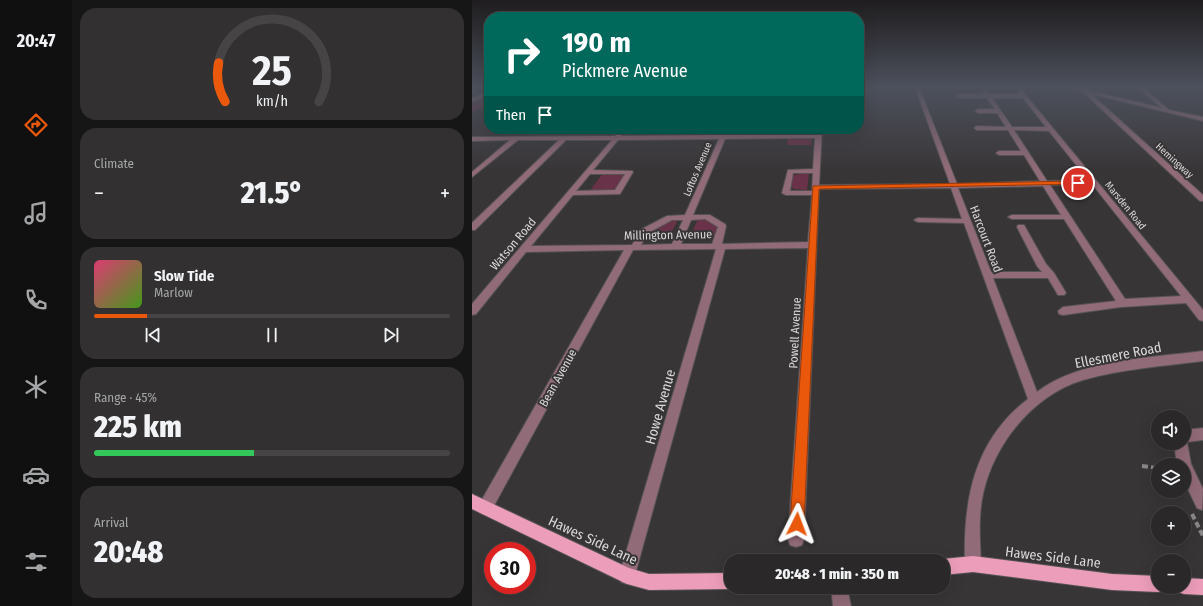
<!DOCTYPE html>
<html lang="en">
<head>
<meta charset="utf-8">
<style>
  :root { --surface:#2a2828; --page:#323030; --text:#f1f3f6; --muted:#a5a6a8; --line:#464445; --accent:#ea580c }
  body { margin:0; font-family:"Fira Sans Condensed",sans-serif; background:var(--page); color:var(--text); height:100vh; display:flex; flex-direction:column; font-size:15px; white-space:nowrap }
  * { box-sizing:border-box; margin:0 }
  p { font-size:13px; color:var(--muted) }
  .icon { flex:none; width:22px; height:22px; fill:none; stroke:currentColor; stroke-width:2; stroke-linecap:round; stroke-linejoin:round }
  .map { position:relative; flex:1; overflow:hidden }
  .panel { display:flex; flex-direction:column; gap:8px; padding:8px; background:#171616; width:400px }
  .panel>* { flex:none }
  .top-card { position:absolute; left:12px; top:12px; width:380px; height:122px; border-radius:16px; box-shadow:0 4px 16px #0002,0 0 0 1px var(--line); background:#00695c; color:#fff; overflow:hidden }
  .tools { position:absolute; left:679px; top:410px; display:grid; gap:8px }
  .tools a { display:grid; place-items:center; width:40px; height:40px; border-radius:50%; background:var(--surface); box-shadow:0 4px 16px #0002,0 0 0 1px var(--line); font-size:20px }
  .speed { position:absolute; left:12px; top:542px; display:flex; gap:8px; font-size:20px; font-weight:700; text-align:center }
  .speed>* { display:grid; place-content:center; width:52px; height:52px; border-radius:50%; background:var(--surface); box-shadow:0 4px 16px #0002,0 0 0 1px var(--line); line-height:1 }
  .speed .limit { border:6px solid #d22; background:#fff; color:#111 }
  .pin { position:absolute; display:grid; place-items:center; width:34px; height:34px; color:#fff; margin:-17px; border:2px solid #fff; border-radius:50%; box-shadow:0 1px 4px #0007 }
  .me { position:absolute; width:44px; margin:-22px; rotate:3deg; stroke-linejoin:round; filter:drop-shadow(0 0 3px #0008) }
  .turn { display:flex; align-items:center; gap:14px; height:84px; padding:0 12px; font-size:18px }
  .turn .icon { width:52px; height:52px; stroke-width:2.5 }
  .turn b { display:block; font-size:28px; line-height:34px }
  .then { display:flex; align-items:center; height:38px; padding:0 12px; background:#0003; gap:8px; font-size:15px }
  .big { font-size:30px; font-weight:800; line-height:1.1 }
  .panel .tile { flex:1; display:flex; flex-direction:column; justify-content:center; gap:6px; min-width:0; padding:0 14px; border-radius:16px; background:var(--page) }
  .panel .dial { align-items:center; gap:0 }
  .dial svg { height:104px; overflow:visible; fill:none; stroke:var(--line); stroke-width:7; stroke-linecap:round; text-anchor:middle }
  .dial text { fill:var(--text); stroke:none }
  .song { display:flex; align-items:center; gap:12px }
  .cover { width:48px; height:48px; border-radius:6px; background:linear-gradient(135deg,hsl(340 70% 55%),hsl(100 70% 35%)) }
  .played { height:4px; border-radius:2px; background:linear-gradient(90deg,var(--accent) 15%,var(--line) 15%) }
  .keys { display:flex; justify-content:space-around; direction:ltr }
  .heat { display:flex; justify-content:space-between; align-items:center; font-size:22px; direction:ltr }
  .charge { height:6px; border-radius:3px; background:linear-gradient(90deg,#34c759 45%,var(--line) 0) }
  .trip { position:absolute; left:252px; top:554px; width:226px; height:40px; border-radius:16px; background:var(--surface); box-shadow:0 4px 16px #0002,0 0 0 1px var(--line); font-weight:800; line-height:40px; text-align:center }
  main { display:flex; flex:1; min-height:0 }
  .tabs { display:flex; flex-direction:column; width:72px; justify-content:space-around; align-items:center; background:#111010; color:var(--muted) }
  .tabs .icon { width:28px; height:28px }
  .tabs .selected { color:var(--accent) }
  .tabs b { font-size:18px; color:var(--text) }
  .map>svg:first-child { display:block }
</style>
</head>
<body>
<main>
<nav class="tabs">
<b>20:47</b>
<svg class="icon selected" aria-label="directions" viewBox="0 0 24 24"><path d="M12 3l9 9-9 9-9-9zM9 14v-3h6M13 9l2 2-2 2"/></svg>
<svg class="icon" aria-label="music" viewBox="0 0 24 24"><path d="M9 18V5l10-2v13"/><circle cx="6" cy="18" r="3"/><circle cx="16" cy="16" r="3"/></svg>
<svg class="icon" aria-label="phone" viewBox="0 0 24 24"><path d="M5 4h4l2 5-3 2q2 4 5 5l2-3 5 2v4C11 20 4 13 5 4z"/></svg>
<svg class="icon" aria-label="climate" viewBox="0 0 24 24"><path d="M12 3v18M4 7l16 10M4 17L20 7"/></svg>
<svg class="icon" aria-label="car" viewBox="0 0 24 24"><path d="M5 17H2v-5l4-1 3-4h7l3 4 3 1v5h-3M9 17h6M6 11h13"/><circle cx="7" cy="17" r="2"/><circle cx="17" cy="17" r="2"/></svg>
<svg class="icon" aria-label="filters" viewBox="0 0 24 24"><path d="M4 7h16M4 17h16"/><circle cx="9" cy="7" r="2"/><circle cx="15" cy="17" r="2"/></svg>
</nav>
<section class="panel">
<div class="tile dial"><svg viewBox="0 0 100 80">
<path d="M14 69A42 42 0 1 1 86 69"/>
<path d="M14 69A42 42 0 0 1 9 39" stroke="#ea580c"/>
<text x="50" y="56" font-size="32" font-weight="700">25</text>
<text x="50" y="72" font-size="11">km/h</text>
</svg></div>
<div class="tile"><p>Climate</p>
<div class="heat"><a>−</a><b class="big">21.5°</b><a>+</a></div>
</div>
<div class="tile">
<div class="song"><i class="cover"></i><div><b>Slow Tide</b><p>Marlow</p></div></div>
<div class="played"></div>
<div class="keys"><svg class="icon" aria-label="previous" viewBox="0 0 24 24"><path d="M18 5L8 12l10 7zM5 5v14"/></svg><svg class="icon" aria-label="pause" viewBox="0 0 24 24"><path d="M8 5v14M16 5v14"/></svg><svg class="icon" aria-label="next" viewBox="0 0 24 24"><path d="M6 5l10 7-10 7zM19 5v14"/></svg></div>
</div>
<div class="tile"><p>Range · 45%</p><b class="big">225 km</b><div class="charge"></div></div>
<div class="tile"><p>Arrival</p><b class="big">20:48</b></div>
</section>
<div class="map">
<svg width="731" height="606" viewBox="0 0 731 606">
  <rect width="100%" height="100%" fill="#383536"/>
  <g fill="#6a3248">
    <path d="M17,96V105L0,112V103Z"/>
    <path d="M340,137L339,145H315L316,138Z"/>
    <path d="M132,172H158L145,192L116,193Z"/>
    <path d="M337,173L335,190L322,189L319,186L321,175Z"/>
    <path d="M227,217H235L250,226L246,240L217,239Z"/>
    <path d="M198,218H207L196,239H168L173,231Z"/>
  </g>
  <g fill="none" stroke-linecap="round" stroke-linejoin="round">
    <defs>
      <g id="minor">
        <path d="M443,87H447L485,184L568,181L552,155H527L524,153L527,151H549L536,130H505L502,128L505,126L534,127L525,113H506L503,111L506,109H523L515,98H487L484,96L487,94H513L509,87H513L518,94H548L543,87H547L731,310V321L727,320L714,303L649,307L591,315L587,314L586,311L591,307L644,301L592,219H540L536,217L540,215H589L571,186L486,188L519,272H570L565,266L545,227L546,225H552L574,264L582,273L594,293L592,295H586L576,278H521L565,392C608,359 679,358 731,351V361C691,366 650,369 611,380C561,395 522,444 511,494C506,517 508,541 509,564L507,570L501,572L495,570L493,564C491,500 502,440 556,399L492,223L446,222L442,220L446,218L490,219L479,188L347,189L332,539L330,545L324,547L318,545L316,539L336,248L253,249L161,582L155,584L149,582L147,576L244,249L161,250L18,513L13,515L8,513L6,508L8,503L152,250L54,252L4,314L0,315V304L140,140H94L3,230H0V223L87,140H46L0,177V172L38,140L0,141V137L143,136L149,129H155L149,136L248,135L251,129H257L254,135L344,134V129H350L347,185L478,184ZM520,98H551L574,127H540ZM542,130L577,131L616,180L575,181ZM343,138L341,169L316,170L310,193L314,195H340L336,242L250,244L254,226L253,224L238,215H221L253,139ZM247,139L213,215L195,216L170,229L160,245L59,246L101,195L148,194L161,172L160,171L121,170L146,140ZM321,173H341L340,191H318ZM118,174H153L143,190L104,191ZM620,184L709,296L653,299L578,185ZM233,219L246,227L240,244H209L219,220ZM200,220H211L200,244L169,245L176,233Z"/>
        <path d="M592,87L607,89L606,87H610L615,90L690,108L665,87H670L697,110L731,117V121L619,94L731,195V201H728L611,92Z"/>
        <path d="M17,92V95L0,102V98Z"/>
        <path d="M731,428V440L715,442L719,464L731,489L730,510L725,508L712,481V465H705L702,443H712V430Z"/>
        <path d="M359,587H375L379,606H361Z"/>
      </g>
      <g id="major">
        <path d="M0,494L157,568L177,574L259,573V587H265L259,589L177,590L155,584L0,509Z"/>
        <path d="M501,556L640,574L686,576V587H693L692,590L686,592L640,590L501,572L471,575V561H466L471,559Z"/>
        <path d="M712,578L731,579V595L712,594L706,592L704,587H712Z"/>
      </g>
    </defs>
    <use href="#minor" stroke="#555253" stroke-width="2"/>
    <use href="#major" stroke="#555253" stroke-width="2"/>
    <g stroke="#898788" stroke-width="4" stroke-dasharray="6 3" stroke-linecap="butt">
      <path d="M670,466L686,468"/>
      <path d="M720,514L731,536"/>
      <path d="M323,561L324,554"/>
    </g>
    <use href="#minor" fill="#926b78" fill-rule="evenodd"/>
    <use href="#major" fill="#ec9dba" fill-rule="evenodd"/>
  </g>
  <linearGradient id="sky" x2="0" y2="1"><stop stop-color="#1f1d1e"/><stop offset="0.51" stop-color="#4d515d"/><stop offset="1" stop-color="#4d515d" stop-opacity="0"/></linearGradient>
  <rect width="731" height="171" fill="url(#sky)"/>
  <path fill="#ea580c" stroke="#983908" d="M606,181L610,183L609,184L347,189L332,524L330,529L325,531L320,529L318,524L341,186Z"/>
  <g text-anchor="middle" stroke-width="4" stroke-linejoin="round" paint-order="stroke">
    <g font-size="10" fill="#dad8d9" stroke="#383536">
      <text transform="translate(703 160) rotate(42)" y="4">Hemingway</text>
      <text transform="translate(225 169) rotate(-67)" y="4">Loftos Avenue</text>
      <text transform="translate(654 205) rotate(51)" y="4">Marsden Road</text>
    </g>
    <g font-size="12" fill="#dad8d9" stroke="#383536">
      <text transform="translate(196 235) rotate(-1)" y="4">Millington Avenue</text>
      <text transform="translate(514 239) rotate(69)" y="4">Harcourt Road</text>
      <text transform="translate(41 244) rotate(-50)" y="4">Watson Road</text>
      <text transform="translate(323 333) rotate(-87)" y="4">Powell Avenue</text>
      <text transform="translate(86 378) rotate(-61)" y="4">Bean Avenue</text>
    </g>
    <g font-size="14" fill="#dad8d9" stroke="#383536">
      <text transform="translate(646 355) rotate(-11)" y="5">Ellesmere Road</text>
      <text transform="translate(188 407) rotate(-74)" y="5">Howe Avenue</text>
      <text transform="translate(121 540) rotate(25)" y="5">Hawes Side Lane</text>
      <text transform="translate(581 557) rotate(7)" y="5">Hawes Side Lane</text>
    </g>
  </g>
</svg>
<div class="tools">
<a><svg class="icon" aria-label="sound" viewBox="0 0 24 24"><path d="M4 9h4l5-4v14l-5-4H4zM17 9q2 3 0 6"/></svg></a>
<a><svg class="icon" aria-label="layers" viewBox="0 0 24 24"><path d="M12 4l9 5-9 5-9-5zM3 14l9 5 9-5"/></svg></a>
<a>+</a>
<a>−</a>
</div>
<div class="speed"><div class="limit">30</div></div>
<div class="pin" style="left:606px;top:183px;background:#d93025"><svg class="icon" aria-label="arrive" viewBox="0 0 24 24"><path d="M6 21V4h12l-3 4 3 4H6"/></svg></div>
<svg class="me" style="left:325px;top:524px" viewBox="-20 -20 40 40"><path d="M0-17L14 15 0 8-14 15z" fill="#ea580c" stroke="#fff" stroke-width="4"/></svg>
<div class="trip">20:48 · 1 min · 350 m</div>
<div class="top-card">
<div class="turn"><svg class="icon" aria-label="right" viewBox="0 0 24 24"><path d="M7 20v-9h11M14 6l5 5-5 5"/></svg><div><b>190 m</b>Pickmere Avenue</div></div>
<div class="then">Then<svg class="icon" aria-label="arrive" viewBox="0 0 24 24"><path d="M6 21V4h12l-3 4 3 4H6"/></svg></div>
</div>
</div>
</main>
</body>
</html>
